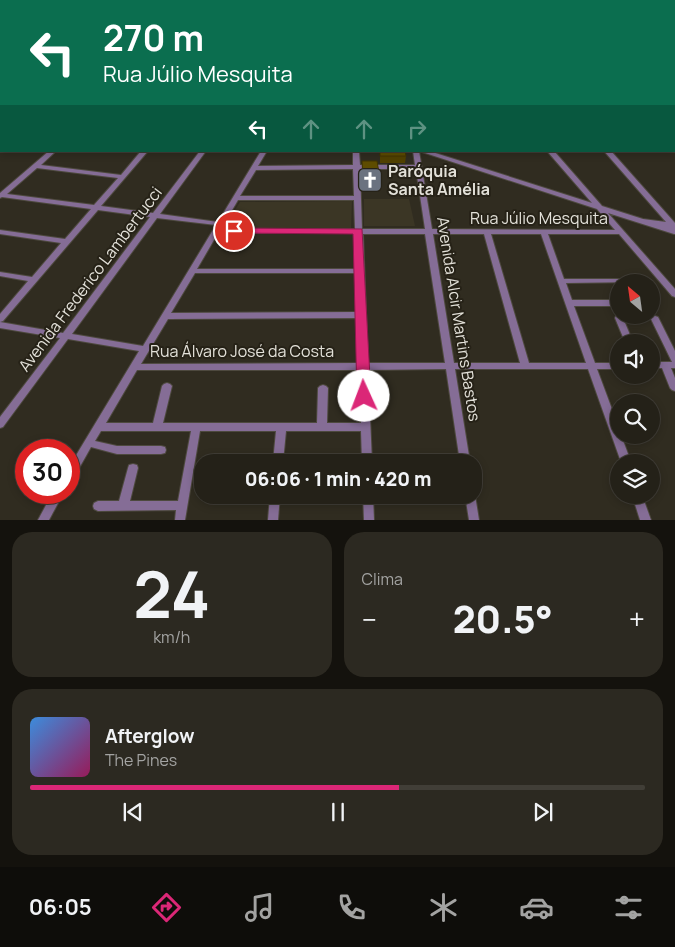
<!DOCTYPE html>
<html lang="pt">
<head>
<meta charset="utf-8">
<style>
  :root { --surface:#242118; --page:#2c2921; --text:#f1f3f6; --muted:#a3a3a2; --line:#413e37; --accent:#db2777 }
  body { margin:0; font-family:Manrope,sans-serif; background:var(--page); color:var(--text); height:100vh; display:flex; flex-direction:column; font-size:19px; white-space:nowrap }
  * { box-sizing:border-box; margin:0 }
  p { font-size:16px; color:var(--muted) }
  .icon { flex:none; width:28px; height:28px; fill:none; stroke:currentColor; stroke-width:2; stroke-linecap:round; stroke-linejoin:round }
  .map { position:relative; height:520px; overflow:hidden }
  .side { display:flex; flex-direction:column; gap:12px; padding:12px; background:#14120d; flex:1 }
  .side>* { flex:none }
  .hud { position:absolute; left:0px; top:0px; width:675px; height:152px; box-shadow:0 2px 8px #0003,0 0 0 1px var(--line); background:#0b6e4f; color:#fff; overflow:hidden }
  .needle { width:32px; rotate:331deg }
  .buttons { position:absolute; left:610px; top:274px; display:grid; gap:10px }
  .buttons a { display:grid; place-items:center; width:50px; height:50px; border-radius:50%; background:var(--surface); box-shadow:0 2px 8px #0003,0 0 0 1px var(--line); font-size:25px }
  .speed { position:absolute; left:15px; top:439px; display:flex; gap:10px; font-size:25px; font-weight:700; text-align:center }
  .speed>* { display:grid; place-content:center; width:65px; height:65px; border-radius:50%; background:var(--surface); box-shadow:0 2px 8px #0003,0 0 0 1px var(--line); line-height:1 }
  .speed .limit { border:8px solid #d22; background:#fff; color:#111 }
  .pin { position:absolute; display:grid; place-items:center; width:42px; height:42px; color:#fff; margin:-21px; border:2px solid #fff; border-radius:50%; box-shadow:0 1px 5px #0007 }
  .me { position:absolute; width:55px; margin:-28px; rotate:358deg; stroke-linejoin:round; filter:drop-shadow(0 0 4px #0008) }
  .turn { display:flex; align-items:center; gap:18px; height:105px; padding:0 20px; font-size:22px }
  .turn .icon { width:65px; height:65px; stroke-width:2.5 }
  .turn b { display:block; font-size:35px; line-height:42px }
  .lanes { display:flex; align-items:center; height:48px; padding:0 20px; background:#0003; justify-content:center; gap:25px; direction:ltr }
  .lanes .off { opacity:.35 }
  .big { font-size:38px; font-weight:800; line-height:1.1 }
  .side .widget { flex:1; display:flex; flex-direction:column; justify-content:center; gap:8px; min-width:0; padding:0 18px; border-radius:20px; background:var(--page) }
  .side .dial { align-items:center; gap:0 }
  .dial b { font-size:65px; line-height:1 }
  .song { display:flex; align-items:center; gap:15px }
  .cover { width:60px; height:60px; border-radius:8px; background:linear-gradient(135deg,hsl(210 70% 55%),hsl(330 70% 35%)) }
  .played { height:5px; border-radius:2px; background:linear-gradient(90deg,var(--accent) 60%,var(--line) 60%) }
  .keys { display:flex; justify-content:space-around; direction:ltr }
  .heat { display:flex; justify-content:space-between; align-items:center; font-size:28px; direction:ltr }
  .side .tiles { flex:1; display:grid; gap:12px; grid-template-columns:1fr 1fr }
  .widget:last-child { grid-column:span 2 }
  .trip { position:absolute; left:194px; top:454px; width:288px; height:50px; border-radius:20px; background:var(--surface); box-shadow:0 2px 8px #0003,0 0 0 1px var(--line); font-weight:800; line-height:50px; text-align:center }
  .tabs { display:flex; height:80px; justify-content:space-around; align-items:center; background:#0e0d0a; color:var(--muted) }
  .tabs .icon { width:35px; height:35px }
  .tabs .active { color:var(--accent) }
  .tabs b { font-size:22px; color:var(--text) }
  .map>svg:first-child { display:block }
</style>
</head>
<body>
<div class="map">
<svg width="675" height="520" viewBox="0 0 675 520">
  <rect width="100%" height="100%" fill="#302c20"/>
  <g fill="#3b3625">
    <path d="M364,199H409L415,226H364Z"/>
    <path d="M352,201L351,228L223,229L240,202Z"/>
  </g>
  <g fill="none" stroke-linecap="round" stroke-linejoin="round">
    <defs>
      <g id="minor">
        <rect x="41" y="0" width="4" height="1"/>
        <path d="M83,0H87L86,1H82Z"/>
        <path d="M180,0H185L184,1H179Z"/>
        <path d="M229,0H234L233,1H228Z"/>
        <path d="M277,0H281L280,1H276Z"/>
        <path d="M306,0H311L312,1H307Z"/>
        <rect x="315" y="0" width="4" height="1"/>
        <path d="M356,0H360L359,1H355Z"/>
        <path d="M395,0H399L400,1H396Z"/>
        <path d="M431,0H435L436,1H432Z"/>
        <path d="M442,0H446L447,1H443Z"/>
        <path d="M458,0H462L463,1H459Z"/>
        <path d="M470,0H474L475,1H471Z"/>
        <rect x="0" y="60" width="1" height="2"/>
        <path d="M0,79L1,80V84L0,83Z"/>
        <rect x="0" y="103" width="1" height="4"/>
        <path d="M0,139H1V143L0,144Z"/>
        <path d="M49,151H56L41,165L121,175L141,151H148L101,206L153,213L200,151H206L160,214L218,222L261,151H267L258,166L353,165V151H359L360,165H415L413,151H419L432,229L615,230L597,209L419,151H429L592,203L547,151H554L602,206L643,219L666,222L604,151H611L675,223V234H674L608,213L675,289V297L672,296L619,234H548L564,279H636L640,281L639,282L566,283L572,300H619V306H574L595,363H619V369H597L619,428V435H621L631,462H621L588,369H455L470,462H460L446,369L368,370L372,462H362L361,431H286L283,462H273L276,431H200L185,520H175L176,510L98,511L94,509L93,506L94,503L98,501H119L128,468L129,465L133,464L137,465L138,468L130,501H178L191,431H101L95,441L117,446H161L165,447L166,450L165,453L161,454H117L91,447L73,479L69,480V467L139,351L68,339L3,427L0,428V417L60,338L0,328V322L63,333L150,217L98,210L3,321L0,322V314L28,281L0,276V272L32,277L61,243L0,234V230L65,239L91,209L2,197L0,198V193ZM37,168L118,178L94,205L7,194ZM353,169L354,196H240L256,170ZM360,169H416L425,229H362ZM238,200H354L355,229H221ZM157,218L216,225L143,346L72,334ZM218,233H355L356,269H197ZM363,234H425L445,363H368ZM433,234H484L520,363H454ZM491,234H541L586,363H529ZM195,273H356L358,312L171,313ZM358,318L359,363L141,364L168,319ZM137,370H359L361,423H327L328,388L326,386L323,385L320,386L318,388L317,423H163L172,386L170,384L167,383L164,384L162,386L153,423H106Z"/>
        <path d="M619,315L622,316L623,318L633,342H625L615,318L616,316Z"/>
        <path d="M655,316L658,317L675,351V368H671L675,378V391L672,390L670,388L662,368H651V362H672L651,319L652,317Z"/>
        <path d="M472,491L475,495L479,520H469L465,495H472Z"/>
        <path d="M53,492H64L49,520H38Z"/>
        <path d="M270,495H280L278,520H268Z"/>
        <path d="M363,495H373L374,520H364Z"/>
        <path d="M632,495H642L651,520H640Z"/>
      </g>
      <g id="major">
        <path d="M52,0H70L69,1H52Z"/>
        <path d="M94,0H118L117,1H95Z"/>
        <rect x="130" y="0" width="5" height="1"/>
        <path d="M241,0H270L269,1H242Z"/>
        <path d="M336,0H346V1H337Z"/>
        <path d="M0,12L1,13V15L0,16Z"/>
        <path d="M1,49V53L0,54V50Z"/>
        <rect x="674" y="79" width="1" height="5"/>
        <rect x="0" y="99" width="1" height="5"/>
      </g>
    </defs>
    <use href="#minor" stroke="#4d493e" stroke-width="2"/>
    <use href="#major" stroke="#4d493e" stroke-width="2"/>
    <use href="#minor" fill="#856d96" fill-rule="evenodd"/>
    <use href="#major" fill="#dab2f5" fill-rule="evenodd"/>
  </g>
  <g fill="#514100">
    <path d="M188,0H203L201,1H188Z"/>
    <rect x="674" y="52" width="1" height="22"/>
    <path d="M380,151L406,156L405,163H380Z"/>
    <path d="M362,161L380,179L379,189L363,188Z"/>
  </g>
  <path fill="#423500" d="M0,0H14V1H1V7H0Z"/>
  <g fill="#5e4c00" stroke="#423500">
    <path d="M607,0H635L634,1H607Z"/>
    <path d="M674,52H675V68L674,67Z"/>
    <path d="M380,151H405L406,156H380Z"/>
    <path d="M362,161H377L380,179L363,178Z"/>
  </g>
  <path fill="#db2777" stroke="#8e194d" d="M234,228L362,229L371,396L369,400L364,402L357,396L353,234L230,233L229,231Z"/>
  <defs>
    <symbol id="church-square" viewBox="-11 -11 22 22"><rect x="-9" y="-9" width="18" height="18" rx="4" fill="#6b7280" stroke="#262217"/><path d="M-1.2-6h2.4v3.5h3.3v2.4h-3.3V6h-2.4V-.1h-3.3v-2.4h3.3Z" fill="#fff"/></symbol>
  </defs>
  <g fill-rule="evenodd">
    <use href="#church-square" x="356" y="166" width="28" height="28"/>
  </g>
  <g text-anchor="middle" stroke-width="4" stroke-linejoin="round" paint-order="stroke">
    <g font-size="16" font-weight="bold" fill="#e3e1d9" stroke="#262217" text-anchor="start">
      <text x="388" y="177">Paróquia<tspan x="388" dy="18">Santa Amélia</tspan></text>
    </g>
    <g font-size="16" fill="#e3e1d9" stroke="#262217">
      <text x="539" y="224">Rua Júlio Mesquita</text>
      <text transform="translate(90 279) rotate(-53)" y="6">Avenida Frederico Lambertucci</text>
      <text transform="translate(459 319) rotate(81)" y="6">Avenida Alcir Martins Bastos</text>
      <text x="242" y="357">Rua Álvaro José da Costa</text>
    </g>
  </g>
</svg>
<div class="buttons">
<a><svg class="needle" viewBox="-14 -14 28 28"><path d="M0-13l5 13h-10z" fill="#e53935"/><path d="M0 13l5-13h-10z" fill="#a3a3a2"/></svg></a>
<a><svg class="icon" aria-label="sound" viewBox="0 0 24 24"><path d="M4 9h4l5-4v14l-5-4H4zM17 9q2 3 0 6"/></svg></a>
<a><svg class="icon" aria-label="search" viewBox="0 0 24 24"><circle cx="10" cy="10" r="6"/><path d="M15 15l6 6"/></svg></a>
<a><svg class="icon" aria-label="layers" viewBox="0 0 24 24"><path d="M12 4l9 5-9 5-9-5zM3 14l9 5 9-5"/></svg></a>
</div>
<div class="speed"><div class="limit">30</div></div>
<div class="pin" style="left:234px;top:231px;background:#d93025"><svg class="icon" aria-label="arrive" viewBox="0 0 24 24"><path d="M6 21V4h12l-3 4 3 4H6"/></svg></div>
<svg class="me" style="left:364px;top:396px" viewBox="-20 -20 40 40"><circle r="19" fill="#fff"/><path d="M0-13L10 11 0 6-10 11z" fill="#db2777"/></svg>
<div class="trip">06:06 · 1 min · 420 m</div>
<div class="hud">
<div class="turn"><svg class="icon" aria-label="left" viewBox="0 0 24 24"><path d="M17 20v-9H6M10 6l-5 5 5 5"/></svg><div><b>270 m</b>Rua Júlio Mesquita</div></div>
<div class="lanes"><svg class="icon" aria-label="left" viewBox="0 0 24 24"><path d="M17 20v-9H6M10 6l-5 5 5 5"/></svg><svg class="icon off" aria-label="ahead" viewBox="0 0 24 24"><path d="M12 20V5M6 11l6-6 6 6"/></svg><svg class="icon off" aria-label="ahead" viewBox="0 0 24 24"><path d="M12 20V5M6 11l6-6 6 6"/></svg><svg class="icon off" aria-label="right" viewBox="0 0 24 24"><path d="M7 20v-9h11M14 6l5 5-5 5"/></svg></div>
</div>
</div>
<section class="side">
<div class="tiles">
<div class="widget dial"><b>24</b><p>km/h</p></div>
<div class="widget"><p>Clima</p>
<div class="heat"><a>−</a><b class="big">20.5°</b><a>+</a></div>
</div>
<div class="widget">
<div class="song"><i class="cover"></i><div><b>Afterglow</b><p>The Pines</p></div></div>
<div class="played"></div>
<div class="keys"><svg class="icon" aria-label="previous" viewBox="0 0 24 24"><path d="M18 5L8 12l10 7zM5 5v14"/></svg><svg class="icon" aria-label="pause" viewBox="0 0 24 24"><path d="M8 5v14M16 5v14"/></svg><svg class="icon" aria-label="next" viewBox="0 0 24 24"><path d="M6 5l10 7-10 7zM19 5v14"/></svg></div>
</div>
</div>
</section>
<nav class="tabs">
<b>06:05</b>
<svg class="icon active" aria-label="directions" viewBox="0 0 24 24"><path d="M12 3l9 9-9 9-9-9zM9 14v-3h6M13 9l2 2-2 2"/></svg>
<svg class="icon" aria-label="music" viewBox="0 0 24 24"><path d="M9 18V5l10-2v13"/><circle cx="6" cy="18" r="3"/><circle cx="16" cy="16" r="3"/></svg>
<svg class="icon" aria-label="phone" viewBox="0 0 24 24"><path d="M5 4h4l2 5-3 2q2 4 5 5l2-3 5 2v4C11 20 4 13 5 4z"/></svg>
<svg class="icon" aria-label="climate" viewBox="0 0 24 24"><path d="M12 3v18M4 7l16 10M4 17L20 7"/></svg>
<svg class="icon" aria-label="car" viewBox="0 0 24 24"><path d="M5 17H2v-5l4-1 3-4h7l3 4 3 1v5h-3M9 17h6M6 11h13"/><circle cx="7" cy="17" r="2"/><circle cx="17" cy="17" r="2"/></svg>
<svg class="icon" aria-label="filters" viewBox="0 0 24 24"><path d="M4 7h16M4 17h16"/><circle cx="9" cy="7" r="2"/><circle cx="15" cy="17" r="2"/></svg>
</nav>
</body>
</html>
